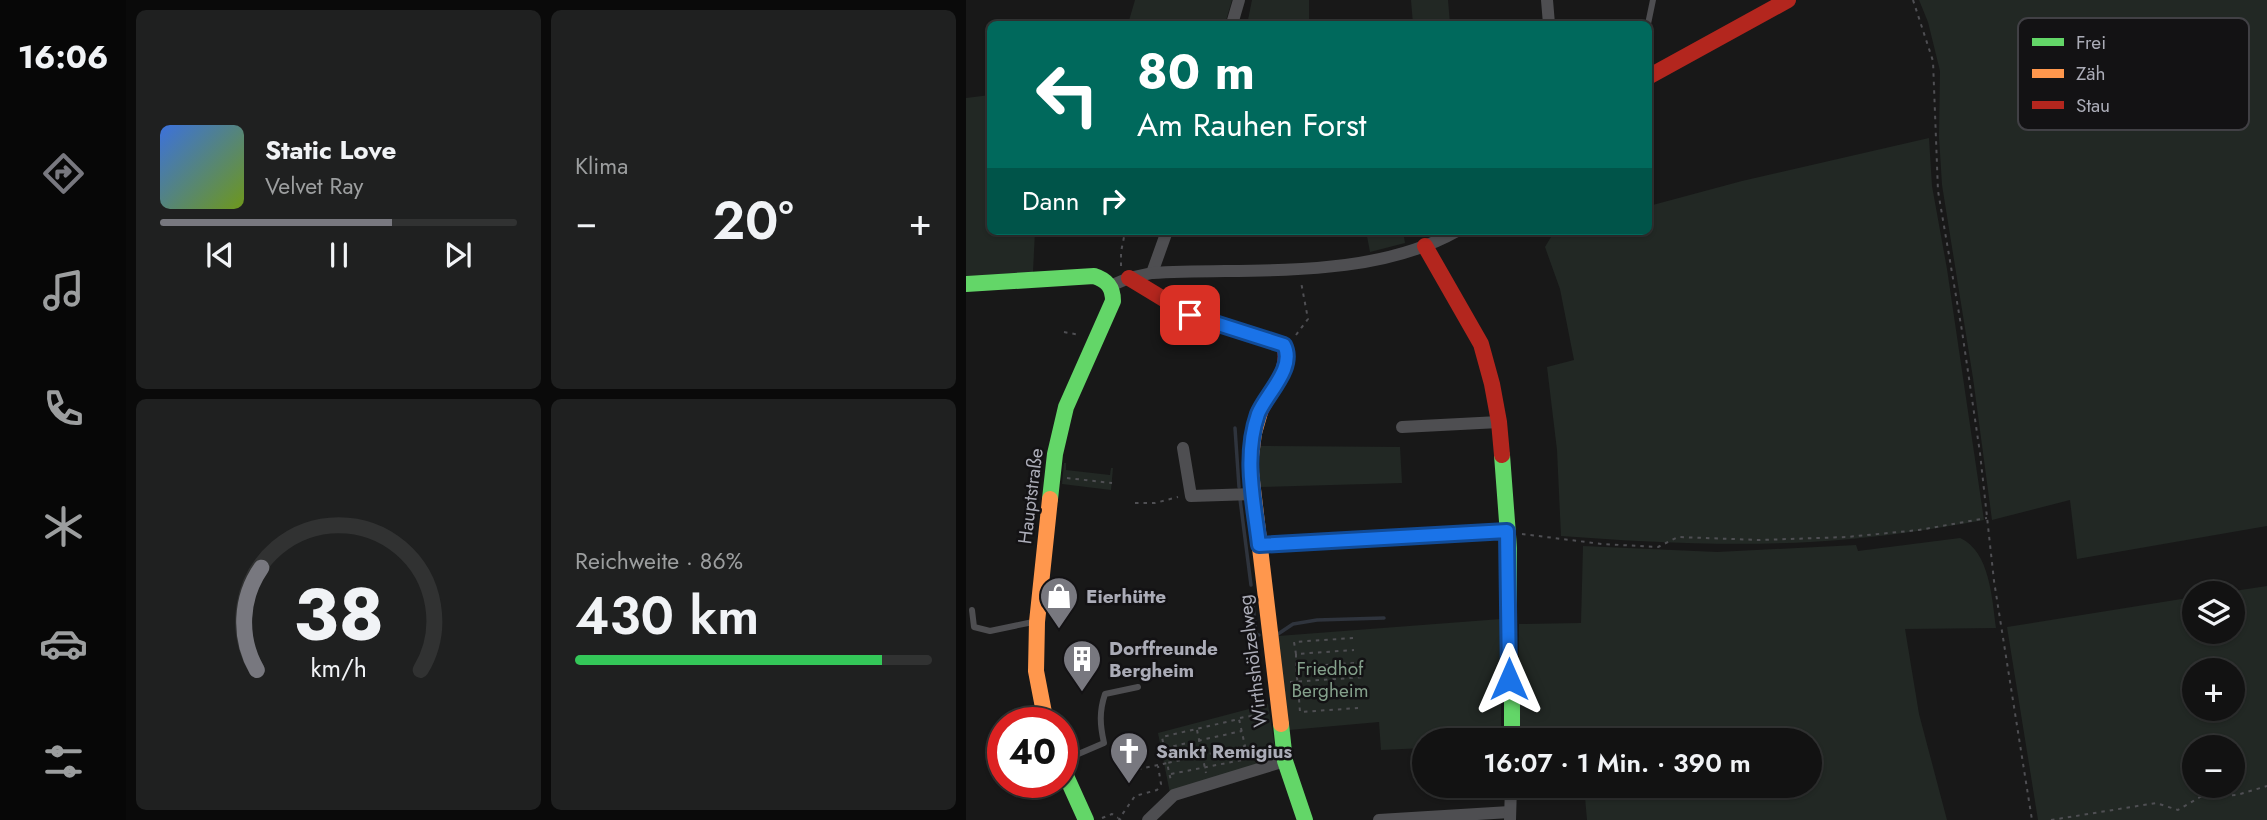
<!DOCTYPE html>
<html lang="de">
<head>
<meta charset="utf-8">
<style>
  :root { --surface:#121212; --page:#1f2020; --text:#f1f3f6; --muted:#9c9e9f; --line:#313232; --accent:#78787f }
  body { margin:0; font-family:Jost,sans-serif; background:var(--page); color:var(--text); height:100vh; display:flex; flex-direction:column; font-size:26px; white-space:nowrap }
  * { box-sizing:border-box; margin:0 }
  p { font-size:23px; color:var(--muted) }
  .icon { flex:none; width:38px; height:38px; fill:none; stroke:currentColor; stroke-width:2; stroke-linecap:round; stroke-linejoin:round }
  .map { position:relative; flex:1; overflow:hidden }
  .details { display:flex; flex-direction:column; gap:10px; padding:10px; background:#0a0a0a; width:840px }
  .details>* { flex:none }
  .top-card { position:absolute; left:21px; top:21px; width:665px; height:214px; border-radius:10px; box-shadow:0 2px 5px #0004,0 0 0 2px var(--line); background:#00695c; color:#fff; overflow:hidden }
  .controls { position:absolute; left:1216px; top:581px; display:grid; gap:14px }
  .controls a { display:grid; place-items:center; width:63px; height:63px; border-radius:50%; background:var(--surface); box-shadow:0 2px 5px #0004,0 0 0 2px var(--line); font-size:35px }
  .speed { position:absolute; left:21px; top:707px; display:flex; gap:14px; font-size:35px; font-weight:700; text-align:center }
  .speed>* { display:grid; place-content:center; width:91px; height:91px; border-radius:50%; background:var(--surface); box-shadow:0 2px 5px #0004,0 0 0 2px var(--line); line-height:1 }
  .speed .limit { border:10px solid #d22; background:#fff; color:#111 }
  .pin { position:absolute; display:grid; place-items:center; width:60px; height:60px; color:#fff; margin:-30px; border-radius:14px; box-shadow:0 4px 10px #0006 }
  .me { position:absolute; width:77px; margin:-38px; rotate:0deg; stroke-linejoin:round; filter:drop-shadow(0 0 5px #0008) }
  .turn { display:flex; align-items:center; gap:24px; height:147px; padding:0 35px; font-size:32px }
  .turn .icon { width:91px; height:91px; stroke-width:2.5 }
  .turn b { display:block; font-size:49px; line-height:60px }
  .then { display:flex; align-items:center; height:66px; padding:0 35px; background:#0003; gap:14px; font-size:26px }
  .big { font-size:52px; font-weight:600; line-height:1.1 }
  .details .widget { flex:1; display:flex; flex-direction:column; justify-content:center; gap:10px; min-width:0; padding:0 24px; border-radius:10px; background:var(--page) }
  .details .dial { align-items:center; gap:0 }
  .dial svg { height:182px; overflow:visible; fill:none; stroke:var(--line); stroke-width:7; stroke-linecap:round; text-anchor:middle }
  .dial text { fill:var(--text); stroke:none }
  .song { display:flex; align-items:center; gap:21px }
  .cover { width:84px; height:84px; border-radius:10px; background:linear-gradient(135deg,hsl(220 70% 55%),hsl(80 70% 35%)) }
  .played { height:7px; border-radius:4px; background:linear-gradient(90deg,var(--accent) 65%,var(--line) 65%) }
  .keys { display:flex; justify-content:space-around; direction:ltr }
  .heat { display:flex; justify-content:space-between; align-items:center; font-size:38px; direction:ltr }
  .charge { height:10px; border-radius:5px; background:linear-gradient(90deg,#34c759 86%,var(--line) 0) }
  .details .tiles { flex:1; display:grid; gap:10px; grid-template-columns:repeat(2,1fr) }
  .trip { position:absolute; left:446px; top:728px; width:410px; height:70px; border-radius:35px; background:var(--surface); box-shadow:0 2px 5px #0004,0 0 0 2px var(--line); font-weight:600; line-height:70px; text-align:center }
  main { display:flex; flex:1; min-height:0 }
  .menu { display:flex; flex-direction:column; width:126px; justify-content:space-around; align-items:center; background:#070707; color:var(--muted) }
  .menu .icon { width:49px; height:49px }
  .menu .on { color:var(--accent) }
  .menu b { font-size:32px; color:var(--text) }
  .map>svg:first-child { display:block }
</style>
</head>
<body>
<main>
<nav class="menu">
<b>16:06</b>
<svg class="icon on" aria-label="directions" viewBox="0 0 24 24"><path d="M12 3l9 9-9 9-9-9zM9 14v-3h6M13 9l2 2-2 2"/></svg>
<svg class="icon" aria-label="music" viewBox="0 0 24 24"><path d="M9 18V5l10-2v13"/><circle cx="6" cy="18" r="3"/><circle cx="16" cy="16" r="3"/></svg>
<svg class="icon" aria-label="phone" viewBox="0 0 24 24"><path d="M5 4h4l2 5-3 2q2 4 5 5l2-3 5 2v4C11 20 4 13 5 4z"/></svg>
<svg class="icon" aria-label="climate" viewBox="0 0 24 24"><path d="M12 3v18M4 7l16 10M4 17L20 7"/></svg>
<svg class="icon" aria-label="car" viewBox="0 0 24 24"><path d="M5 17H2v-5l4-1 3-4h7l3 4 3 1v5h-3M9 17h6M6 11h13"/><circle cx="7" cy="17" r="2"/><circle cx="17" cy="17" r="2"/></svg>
<svg class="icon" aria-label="filters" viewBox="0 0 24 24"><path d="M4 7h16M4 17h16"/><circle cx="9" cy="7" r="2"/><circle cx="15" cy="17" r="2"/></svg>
</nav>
<section class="details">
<div class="tiles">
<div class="widget">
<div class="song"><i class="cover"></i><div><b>Static Love</b><p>Velvet Ray</p></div></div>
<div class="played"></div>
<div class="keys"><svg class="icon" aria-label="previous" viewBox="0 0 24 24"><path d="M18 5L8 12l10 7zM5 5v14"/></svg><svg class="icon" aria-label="pause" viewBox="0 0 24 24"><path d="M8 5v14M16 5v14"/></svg><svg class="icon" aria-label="next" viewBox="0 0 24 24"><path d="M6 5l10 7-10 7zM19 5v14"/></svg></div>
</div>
<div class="widget"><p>Klima</p>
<div class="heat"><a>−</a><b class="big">20°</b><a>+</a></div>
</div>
<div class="widget dial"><svg viewBox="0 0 100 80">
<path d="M14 69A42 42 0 1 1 86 69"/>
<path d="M14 69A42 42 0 0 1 16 24" stroke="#78787f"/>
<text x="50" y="56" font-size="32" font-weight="700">38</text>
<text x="50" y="72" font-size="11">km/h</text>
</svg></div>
<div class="widget"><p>Reichweite · 86%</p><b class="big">430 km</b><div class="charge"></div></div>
</div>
</section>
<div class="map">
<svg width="1301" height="820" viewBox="0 0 1301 820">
  <rect width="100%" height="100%" fill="#181818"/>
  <g fill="#222824" fill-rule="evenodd">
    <path d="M169,0H266L259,24H162Z"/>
    <path d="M286,0H343V24H355H320L282,20Z"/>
    <path d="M445,0H482L484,24H447Z"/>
    <path d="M953,0H1301V526L1111,559L1104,500L1026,520L1007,378L976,185L973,137L974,71L962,22Z"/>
    <path d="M24,95V231H69L67,272L0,276V98Z"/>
    <path d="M963,138L966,186L981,269L1018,520C974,528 929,535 885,539C788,548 691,543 595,536L591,450L581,367L608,360L594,289L579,247L588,232L682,231L683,206L776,181Z"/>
    <path d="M400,231H437L439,243L404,252Z"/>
    <path d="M294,446L434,447L436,483L293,487Z"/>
    <path d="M98,463H100V470L144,475L145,468H147L145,490L96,484Z"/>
    <path d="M994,538C1024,551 1026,599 1030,628L939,629L953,714L981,820H621L618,786H844V740H552L553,624L615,623L617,546L751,552L890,545L892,551Z"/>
    <path d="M1301,586V820H1072L1041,627L1228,597V632H1267V593H1255ZM1228,670H1267V709H1228ZM1228,747H1267V786H1228Z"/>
    <path d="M535,619V740H458V748L415,750L413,722L323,730L312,636Z"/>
    <path d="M302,704L310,754L287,766L204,793L192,733Z"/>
  </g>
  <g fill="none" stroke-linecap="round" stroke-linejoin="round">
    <g stroke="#2f343d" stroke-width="3.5">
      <path d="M269,428L273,487"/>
      <path d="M274,499L285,585"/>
      <path d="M286,595L290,635H293"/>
      <path d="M312,634L327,624L351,620L418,618"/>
    </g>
    <g stroke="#4f4f53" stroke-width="2" stroke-dasharray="3.5 5" stroke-linecap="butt">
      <path d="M947,0L967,61L972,191L996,331L1014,453L1028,581L1066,820"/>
      <path d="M155,266V252L159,232"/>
      <path d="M98,332L114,335"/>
      <path d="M330,335L342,319L335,282"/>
      <path d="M101,478L146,483"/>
      <path d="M169,503H189L212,497"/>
      <path d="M556,534L636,544L692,547L712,537L794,540L881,537L953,530L1021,518"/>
      <path d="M330,654L328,642L387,638"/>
      <path d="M388,663L330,667L333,698L391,695"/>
      <path d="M330,666V654L388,650"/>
      <path d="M324,682L400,677"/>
      <path d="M333,699L334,712L392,708"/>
      <path d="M274,718L300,713"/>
      <path d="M231,730L240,773"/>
      <path d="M199,748L276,731"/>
      <path d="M281,758L279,746L291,744"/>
      <path d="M155,770H169L201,763L196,737L273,719L279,746L201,763L205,781"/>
      <path d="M205,774L281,759"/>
      <path d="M136,818L146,814L152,818"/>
      <path d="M155,820L153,819L169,796L191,790L195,784L192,766"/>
      <path d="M1085,820L1190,803L1212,810L1234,797L1271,795L1301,786"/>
    </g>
    <g stroke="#4e4e51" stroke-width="6">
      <path d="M682,24L687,0"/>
      <path d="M6,610L8,627L24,631L67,622"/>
      <path d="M96,761L138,743C134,725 133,712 139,694L172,687"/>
    </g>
    <g stroke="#4e4e51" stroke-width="12">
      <path d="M581,0L583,24"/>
      <path d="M266,24L273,0"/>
      <path d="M186,273L201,231"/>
      <path d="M144,286L163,278L186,273C284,267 402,281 491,231"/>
      <path d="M436,427L533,422"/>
      <path d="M217,448L225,496L287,494"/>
      <path d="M294,545L541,531"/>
      <path d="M182,820L208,795L319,761"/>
      <path d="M413,820L544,812"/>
      <path d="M544,820L545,786"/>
    </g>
    <g stroke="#63d668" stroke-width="16">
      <path d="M0,284L128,276C141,280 147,287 147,301L100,407L89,454L84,499"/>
      <path d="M536,455L543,548V674L546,687V740"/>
      <path d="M315,724L319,761L339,820"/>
      <path d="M96,767L120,820"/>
    </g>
    <g stroke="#ff974d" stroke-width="16">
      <path d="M294,412L288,433L284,464L315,724"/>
      <path d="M80,723L70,671L71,622L84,499"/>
    </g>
    <g stroke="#b3261e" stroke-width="16">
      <path d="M682,77L822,0"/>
      <path d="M459,246L515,344L526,384L533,422L536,455"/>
      <path d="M163,278L224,315L318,345C326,372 304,389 294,412"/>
    </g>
  </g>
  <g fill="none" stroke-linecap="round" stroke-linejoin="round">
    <defs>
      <path id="route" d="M224,315L318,345C330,368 300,394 292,414C277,457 288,502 293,545L541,531L543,679"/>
    </defs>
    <use href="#route" stroke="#114b97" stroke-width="18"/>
    <use href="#route" stroke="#1a73e8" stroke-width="12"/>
  </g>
  <defs>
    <symbol id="shop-pin" viewBox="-11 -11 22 30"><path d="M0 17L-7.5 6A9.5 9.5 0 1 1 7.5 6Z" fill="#78787f" stroke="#131214"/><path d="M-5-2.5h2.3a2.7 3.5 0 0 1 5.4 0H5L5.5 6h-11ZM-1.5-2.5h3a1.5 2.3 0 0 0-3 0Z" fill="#fff"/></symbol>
    <symbol id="building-pin" viewBox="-11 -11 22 30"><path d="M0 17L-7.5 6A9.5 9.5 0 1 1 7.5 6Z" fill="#78787f" stroke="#131214"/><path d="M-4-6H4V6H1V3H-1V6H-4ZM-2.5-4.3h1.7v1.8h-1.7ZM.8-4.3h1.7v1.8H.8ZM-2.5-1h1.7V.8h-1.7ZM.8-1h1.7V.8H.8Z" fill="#fff"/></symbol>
    <symbol id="church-pin" viewBox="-11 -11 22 30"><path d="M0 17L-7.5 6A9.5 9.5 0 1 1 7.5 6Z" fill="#78787f" stroke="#131214"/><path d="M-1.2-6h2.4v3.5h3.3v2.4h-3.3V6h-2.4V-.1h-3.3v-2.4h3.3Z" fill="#fff"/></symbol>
  </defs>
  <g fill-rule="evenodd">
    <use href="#shop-pin" x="71" y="574" width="44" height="60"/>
    <use href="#building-pin" x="94" y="637" width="44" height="60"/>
    <use href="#church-pin" x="141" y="729" width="44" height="60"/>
  </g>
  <g text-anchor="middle" stroke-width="5" stroke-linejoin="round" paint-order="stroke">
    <g font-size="19" fill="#abacb7" stroke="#131214">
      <text transform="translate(64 496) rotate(-83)" y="7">Hauptstraße</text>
      <text transform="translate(286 661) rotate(-97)" y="7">Wirthshölzelweg</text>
    </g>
    <g font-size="19" font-weight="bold" fill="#abacb7" stroke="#131214" text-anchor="start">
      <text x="120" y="603">Eierhütte</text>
      <text x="143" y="655">Dorffreunde<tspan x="143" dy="22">Bergheim</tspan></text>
      <text x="190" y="758">Sankt Remigius</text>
    </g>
    <g font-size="19" fill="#84a08b" stroke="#131214">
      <text x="364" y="675">Friedhof<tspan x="364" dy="22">Bergheim</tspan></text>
    </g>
  </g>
  <rect x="1052" y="18" width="231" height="112" rx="10" fill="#131214" stroke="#414045" stroke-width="2"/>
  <rect x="1066" y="38" width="32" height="8" fill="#63d668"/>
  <rect x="1066" y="69" width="32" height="9" fill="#ff974d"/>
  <rect x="1066" y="101" width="32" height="8" fill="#b3261e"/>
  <g font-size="19" fill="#abacb7">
    <text x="1110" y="49">Frei</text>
    <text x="1110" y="80">Zäh</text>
    <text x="1110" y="112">Stau</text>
  </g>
</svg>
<div class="controls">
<a><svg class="icon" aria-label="layers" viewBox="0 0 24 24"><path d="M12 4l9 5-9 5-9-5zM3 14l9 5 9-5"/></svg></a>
<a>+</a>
<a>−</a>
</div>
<div class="speed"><div class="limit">40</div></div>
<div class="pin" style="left:224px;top:315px;background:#d93025"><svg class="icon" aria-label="arrive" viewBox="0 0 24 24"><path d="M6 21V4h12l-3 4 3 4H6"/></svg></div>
<svg class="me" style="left:543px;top:679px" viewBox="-20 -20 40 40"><path d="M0-17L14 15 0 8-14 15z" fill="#1a73e8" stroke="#fff" stroke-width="4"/></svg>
<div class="trip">16:07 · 1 Min. · 390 m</div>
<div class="top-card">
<div class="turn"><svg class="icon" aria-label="left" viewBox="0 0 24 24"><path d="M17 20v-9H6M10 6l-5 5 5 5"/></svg><div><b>80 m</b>Am Rauhen Forst</div></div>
<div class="then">Dann<svg class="icon" aria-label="right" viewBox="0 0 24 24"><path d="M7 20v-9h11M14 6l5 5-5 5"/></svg></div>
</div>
</div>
</main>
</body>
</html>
